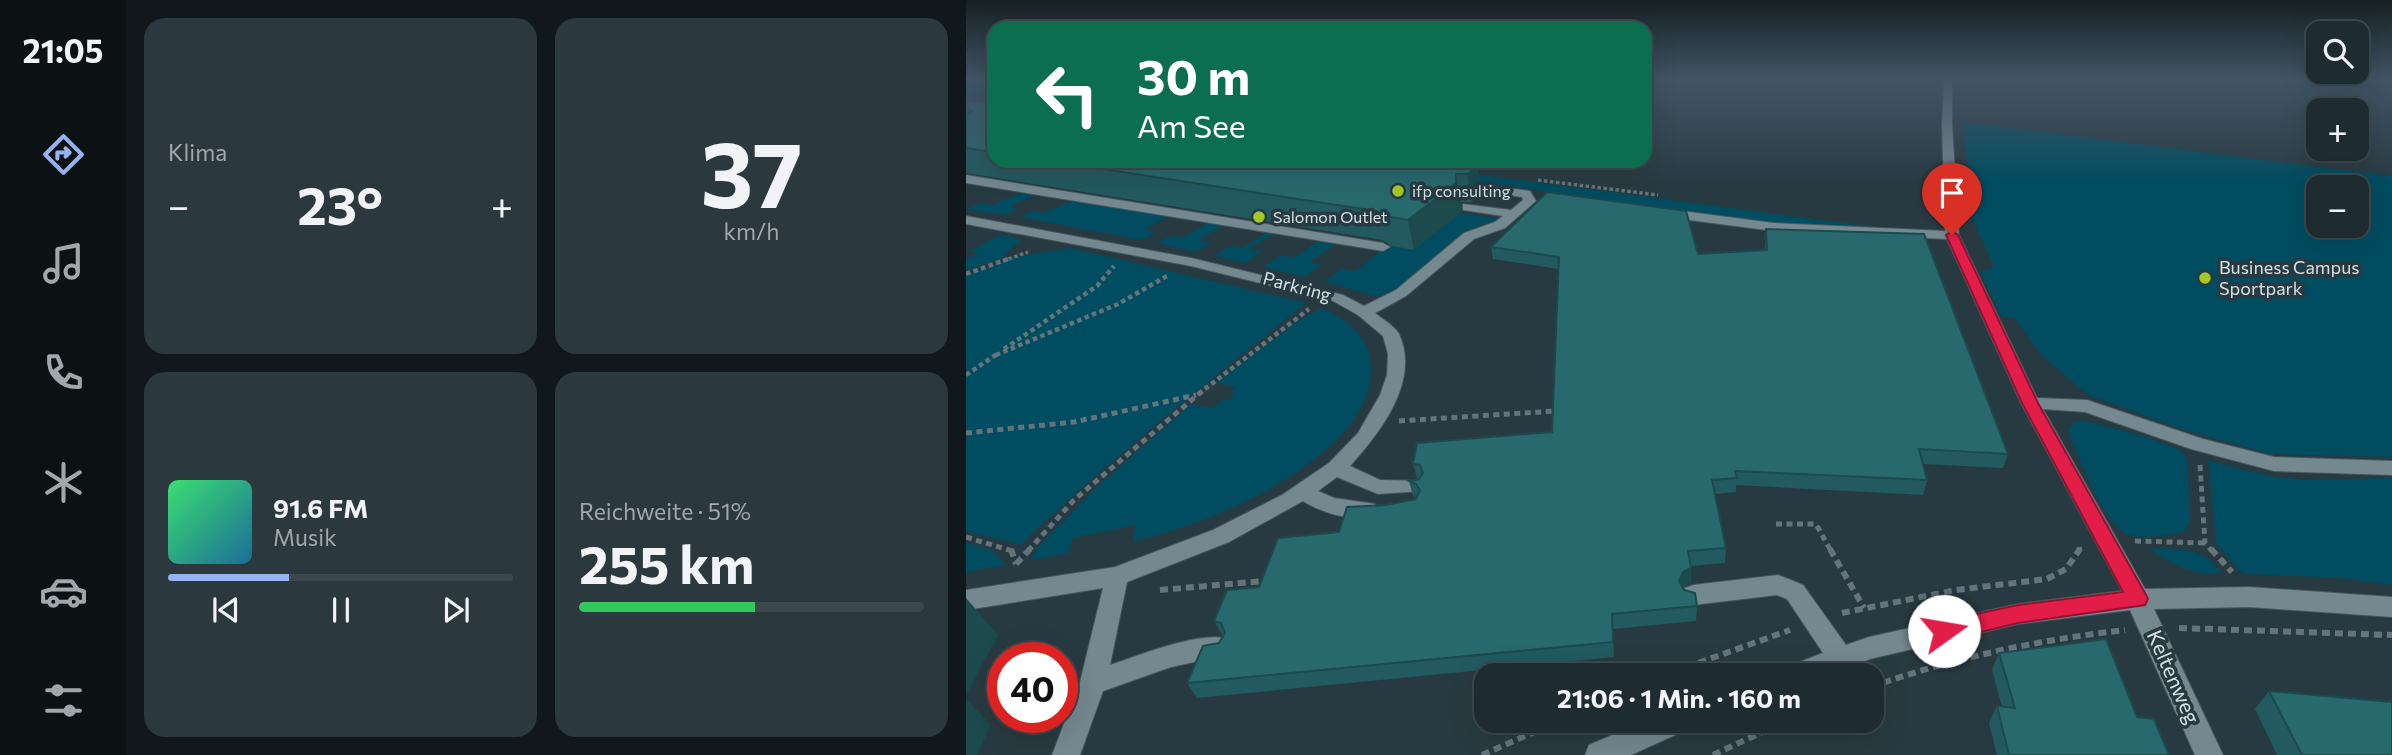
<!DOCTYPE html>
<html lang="de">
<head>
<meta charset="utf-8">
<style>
  :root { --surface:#1e2c31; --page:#2b383d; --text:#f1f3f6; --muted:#a1a7ab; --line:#3c484d; --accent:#95b2f1 }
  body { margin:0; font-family:Commissioner,sans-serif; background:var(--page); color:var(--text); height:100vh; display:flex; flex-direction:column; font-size:26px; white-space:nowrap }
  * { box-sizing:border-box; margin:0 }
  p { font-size:23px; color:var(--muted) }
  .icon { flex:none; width:38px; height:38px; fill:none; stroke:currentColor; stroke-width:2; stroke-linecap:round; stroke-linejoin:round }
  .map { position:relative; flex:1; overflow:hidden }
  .drawer { display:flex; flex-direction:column; gap:18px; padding:18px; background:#10181b; width:840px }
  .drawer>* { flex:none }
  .guide { position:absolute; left:21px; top:21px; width:665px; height:147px; border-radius:21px; box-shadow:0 7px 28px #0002,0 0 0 2px var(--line); background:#0b6e4f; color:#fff; overflow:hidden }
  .controls { position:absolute; left:1340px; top:21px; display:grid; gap:14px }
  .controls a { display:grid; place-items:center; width:63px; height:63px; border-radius:14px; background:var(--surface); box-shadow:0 7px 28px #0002,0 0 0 2px var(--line); font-size:35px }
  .speed { position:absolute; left:21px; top:642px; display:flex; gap:14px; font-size:35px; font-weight:700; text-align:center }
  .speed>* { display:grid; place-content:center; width:91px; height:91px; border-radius:50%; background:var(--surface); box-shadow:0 7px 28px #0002,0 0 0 2px var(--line); line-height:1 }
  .speed .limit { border:10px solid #d22; background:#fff; color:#111 }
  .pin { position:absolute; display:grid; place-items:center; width:60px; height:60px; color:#fff; margin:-72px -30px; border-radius:50% 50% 50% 0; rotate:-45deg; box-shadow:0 0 7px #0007 }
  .pin .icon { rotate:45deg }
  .me { position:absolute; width:77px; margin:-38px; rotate:77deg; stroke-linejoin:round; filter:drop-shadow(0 0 5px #0008) }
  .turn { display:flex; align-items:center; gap:24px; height:147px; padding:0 35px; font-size:32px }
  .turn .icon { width:91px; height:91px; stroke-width:2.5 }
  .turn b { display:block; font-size:49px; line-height:60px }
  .big { font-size:52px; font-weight:700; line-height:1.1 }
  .drawer .widget { flex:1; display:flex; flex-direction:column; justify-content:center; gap:10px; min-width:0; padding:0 24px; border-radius:21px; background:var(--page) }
  .drawer .dial { align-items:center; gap:0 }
  .dial b { font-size:91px; line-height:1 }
  .song { display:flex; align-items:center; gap:21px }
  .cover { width:84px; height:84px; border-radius:10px; background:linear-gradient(135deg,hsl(140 70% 55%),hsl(200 70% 35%)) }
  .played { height:7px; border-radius:4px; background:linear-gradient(90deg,var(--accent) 35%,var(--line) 35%) }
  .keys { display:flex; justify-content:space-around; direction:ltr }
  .heat { display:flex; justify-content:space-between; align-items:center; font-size:38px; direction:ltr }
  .charge { height:10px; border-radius:5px; background:linear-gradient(90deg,#34c759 51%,var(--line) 0) }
  .drawer .tiles { flex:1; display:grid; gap:18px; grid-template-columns:repeat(2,1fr) }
  .trip { position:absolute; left:508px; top:663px; width:410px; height:70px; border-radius:21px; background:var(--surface); box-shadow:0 7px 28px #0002,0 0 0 2px var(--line); font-weight:700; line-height:70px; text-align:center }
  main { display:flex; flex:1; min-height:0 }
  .tab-bar { display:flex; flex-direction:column; width:126px; justify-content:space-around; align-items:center; background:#0c1214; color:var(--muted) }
  .tab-bar .icon { width:49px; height:49px }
  .tab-bar .active { color:var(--accent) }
  .tab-bar b { font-size:32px; color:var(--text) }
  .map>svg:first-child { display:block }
</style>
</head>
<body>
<main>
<nav class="tab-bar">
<b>21:05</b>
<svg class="icon active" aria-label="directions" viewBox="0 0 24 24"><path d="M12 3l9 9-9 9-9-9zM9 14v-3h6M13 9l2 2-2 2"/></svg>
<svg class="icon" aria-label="music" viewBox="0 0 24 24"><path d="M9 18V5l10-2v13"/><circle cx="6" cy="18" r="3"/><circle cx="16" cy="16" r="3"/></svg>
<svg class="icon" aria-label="phone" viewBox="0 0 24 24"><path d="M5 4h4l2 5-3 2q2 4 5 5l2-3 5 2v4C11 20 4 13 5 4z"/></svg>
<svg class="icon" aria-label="climate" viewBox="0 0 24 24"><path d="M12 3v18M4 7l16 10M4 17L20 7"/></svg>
<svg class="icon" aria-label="car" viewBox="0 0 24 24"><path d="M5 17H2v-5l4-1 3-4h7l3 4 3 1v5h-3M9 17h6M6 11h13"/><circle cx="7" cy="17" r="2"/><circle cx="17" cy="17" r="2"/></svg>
<svg class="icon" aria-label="filters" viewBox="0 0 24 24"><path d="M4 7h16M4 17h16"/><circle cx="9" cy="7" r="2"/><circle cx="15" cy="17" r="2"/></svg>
</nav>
<section class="drawer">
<div class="tiles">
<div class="widget"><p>Klima</p>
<div class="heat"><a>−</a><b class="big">23°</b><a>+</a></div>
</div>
<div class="widget dial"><b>37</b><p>km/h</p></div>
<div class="widget">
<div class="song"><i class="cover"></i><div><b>91.6 FM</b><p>Musik</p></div></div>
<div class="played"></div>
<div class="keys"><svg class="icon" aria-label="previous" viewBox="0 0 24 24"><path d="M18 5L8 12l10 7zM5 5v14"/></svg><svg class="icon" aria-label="pause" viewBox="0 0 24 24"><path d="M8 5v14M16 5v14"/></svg><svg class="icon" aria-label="next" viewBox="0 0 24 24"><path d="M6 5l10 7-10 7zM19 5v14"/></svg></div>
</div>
<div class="widget"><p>Reichweite · 51%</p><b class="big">255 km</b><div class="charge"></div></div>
</div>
</section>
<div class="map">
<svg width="1426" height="755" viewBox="0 0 1426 755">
  <rect width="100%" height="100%" fill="#283a41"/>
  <g fill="#004c60" fill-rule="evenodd">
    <path d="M0,79H28V98L0,95Z"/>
    <path d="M998,122L1426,176V457L1304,454L1215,429L1122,395L1074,354L1049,318L1036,317L1014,272L1028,267L1005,216ZM1353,187H1391V226H1353Z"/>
    <path d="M457,167L915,228L818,224L422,170Z"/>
    <path d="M62,190L76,192L44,206L52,209L37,215L0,209L15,203L26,205Z"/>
    <path d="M111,198L207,214L179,229L190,232L175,240L54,217L67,211L78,213Z"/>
    <path d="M494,213L534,219L497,232L430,289L411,297L358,281L375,269L389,271L422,245L448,250Z"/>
    <path d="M246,221L262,223L233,240L245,243L230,252L192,243L206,235L217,237Z"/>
    <path d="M305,230L312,231L283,249L296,252L279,263L248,256L264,246L276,248Z"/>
    <path d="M34,235L56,239L36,258L0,271V259L13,253L4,251Z"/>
    <path d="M356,238L373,241L344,262L355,265L339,277L297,267L315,255L328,258Z"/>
    <path d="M104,248L340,303C243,382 143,458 55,545L0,531V275L46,258Z"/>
    <path d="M355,308C382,319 405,338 405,369C406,458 239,527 167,541L170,525L107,538L103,553L64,560L73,546L132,486L225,404L247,408L257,399L263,400L269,394L264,393L270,387L250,383L335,319Z"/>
    <path d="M1117,420L1177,436L1214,450L1221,458L1224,521L1219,531C1204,536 1173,540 1159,533C1137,522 1115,460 1104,437L1102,429L1108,423Z"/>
    <path d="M1242,461L1309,477L1343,480L1426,478V585L1375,578L1277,574L1250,544Z"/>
    <path d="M0,543L26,550L40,565L0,572Z"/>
    <path d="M1183,548C1213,549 1235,546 1255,572C1231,578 1203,563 1183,548Z"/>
  </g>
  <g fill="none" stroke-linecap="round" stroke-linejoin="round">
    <defs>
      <g id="minor">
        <path d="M978,79H986V124L993,235L1071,398L1121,400L1237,439L1308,457L1426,461V475L1308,471L1225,449L1119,412L1077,409L1179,589L1283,587L1426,597V617L1283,607L1188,609L1257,755H1229L1164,610L1052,624L904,659L860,676H814L818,668L857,653L821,599L811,595L727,605L719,602L715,595L719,588L727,585L812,575L820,578L837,585L880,645L903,637L1052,604L1156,591L1055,403L981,239L808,231L700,217L694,213L700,209L808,223L979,231L976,124Z"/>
        <path d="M0,175L417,243L424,247L417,251L0,183Z"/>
        <path d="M494,181L564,191L570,201L539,228L508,239L440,296L409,313C416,319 429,326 433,334C455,381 413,434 384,466L414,480L456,481L459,486L456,491L412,494L371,477L352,491L368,498L409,504L412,510L409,516C386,522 356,513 337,501L263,542L161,582L144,665C171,656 236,630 261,639L265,647L261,655L205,667L137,691L114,755H86L114,682L137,588L0,610V590L149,567L247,530L316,495L363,463L392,433L414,395L421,375L422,354L417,336L392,315L367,301L225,266L0,224V216L225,258L377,295L398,306L430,290L498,233L529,222L537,216L497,210V204L545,210L557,200L556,197L490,188L488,185Z"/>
        <path d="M679,721H724L720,730L665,755H619L623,745Z"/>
      </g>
    </defs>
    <use href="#minor" stroke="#47575c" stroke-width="2"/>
    <g stroke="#65747a" stroke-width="3.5" stroke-dasharray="3.5 2.5" stroke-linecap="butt">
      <path d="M572,180L692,195"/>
      <path d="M37,261L62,252"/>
    </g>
    <g stroke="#65747a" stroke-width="4.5" stroke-dasharray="4.5 3.5" stroke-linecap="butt">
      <path d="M0,274L42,259"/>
      <path d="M38,349L131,286L148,266"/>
      <path d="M30,355L152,304L201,276"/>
      <path d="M0,375L31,354"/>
      <path d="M239,389L343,309"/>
    </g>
    <g stroke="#65747a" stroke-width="5" stroke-dasharray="6 4.5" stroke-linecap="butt">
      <path d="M433,421L589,411"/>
      <path d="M0,433L108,422L230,395"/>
      <path d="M1234,465L1239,543L1246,551"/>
      <path d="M810,524H850L865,551"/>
      <path d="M0,537L46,551"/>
      <path d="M1169,541L1239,543"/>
      <path d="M1113,547L1114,551"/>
      <path d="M62,551L108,500L241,387"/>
    </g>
    <g stroke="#65747a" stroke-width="6" stroke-dasharray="8 5" stroke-linecap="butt">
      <path d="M45,549L50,564"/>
      <path d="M864,549L898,608"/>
      <path d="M1245,549L1266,572"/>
      <path d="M50,564L64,549"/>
      <path d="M194,590L298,581"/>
      <path d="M876,613L990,590L1081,579L1100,569L1114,549"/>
      <path d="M1213,628L1426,635"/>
      <path d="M696,676L824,630"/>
      <path d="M905,687C987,658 1072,640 1159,630"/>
      <path d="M516,755L593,721"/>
      <path d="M747,755L820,721"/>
    </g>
    <use href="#minor" fill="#748890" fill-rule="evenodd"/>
  </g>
  <g fill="#225a5f">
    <path d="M0,102L28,103V161H471L512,166L516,194L506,202H495V212L448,250L426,246L417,240L0,173Z"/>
    <path d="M800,229L1042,454L1037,468L957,464L961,480L957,495L770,485V492L749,494L760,548L759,563L725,566V583L717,587L731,606L730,621L647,629L648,657L231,698L221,683L257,636L248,621L293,587L373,532L420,505L450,499V497L447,496L443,481L453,479L451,478L447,464L586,432L593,269L527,259L525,247L732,254L799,250Z"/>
    <path d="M1033,653L1171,717L1203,755H1031L1023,723L1031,706L1036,707L1026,670Z"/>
    <path d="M1303,691L1426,755H1311L1289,709Z"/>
  </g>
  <g fill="#1c4a4d">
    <path d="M512,166L516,194L506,202L501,174Z"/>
    <path d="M490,174L495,202V212L448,250L442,220Z"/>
    <path d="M725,568V583L717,587L713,581L717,572Z"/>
    <path d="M0,598L32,635L0,696Z"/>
    <path d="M0,699L25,725L11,755H0Z"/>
  </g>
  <g fill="#28696e" stroke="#1c4a4d" stroke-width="2">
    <path d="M3,101L28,103V152L0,148V116L6,111L0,109V102Z"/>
    <path d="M85,161H471L512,166L501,174H490V183L442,220L419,216L410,211Z"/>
    <path d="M581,192L720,211L732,254L801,250L800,229L958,234L1042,454L953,449L961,480L769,471L771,478L746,480L760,548L722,551L725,568L717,572L713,581L718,590L729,593L731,606L646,614L647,642L221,683L237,646L253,643L259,633L255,623L248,621L261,590L293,587L312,538L373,532L381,507L420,505L450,499L454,490L450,484L443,481L453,479L457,473L454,465L447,464L451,443L586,432L593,257L525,247Z"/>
    <path d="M1140,639L1171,717L1188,719L1203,755H1043L1031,706L1049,708L1033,653Z"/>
    <path d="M1303,691L1426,702V755H1336Z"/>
  </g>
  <linearGradient id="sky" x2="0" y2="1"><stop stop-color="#162024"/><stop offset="0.43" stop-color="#425565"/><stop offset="1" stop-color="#425565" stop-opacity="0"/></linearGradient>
  <rect width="1426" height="185" fill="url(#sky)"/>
  <path fill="#e11d48" stroke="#92132f" stroke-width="2" d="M986,231L992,235L1072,403L1179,593L1182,599L1179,605L1052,623L978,641L970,638L966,631L970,624L978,621L1052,605L1157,592L1056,403L980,235Z"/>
  <g fill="#a4c825" stroke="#283a41" stroke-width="2.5">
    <circle cx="432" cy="191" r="7"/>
    <circle cx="293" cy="217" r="7"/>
    <circle cx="1239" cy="278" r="7"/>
  </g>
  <g text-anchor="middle" stroke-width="7" stroke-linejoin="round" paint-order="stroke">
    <g font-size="16" fill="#d6e1e5" stroke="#283a41" text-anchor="start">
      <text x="446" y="197">ifp consulting</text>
      <text x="307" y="223">Salomon Outlet</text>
    </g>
    <g font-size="18" fill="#d6e1e5" stroke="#283a41" text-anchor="start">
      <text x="1253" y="274">Business Campus<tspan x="1253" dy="21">Sportpark</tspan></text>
    </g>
    <g font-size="18" fill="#d6e1e5" stroke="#283a41">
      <text transform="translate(331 287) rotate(15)" y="6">Parkring</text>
    </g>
    <g font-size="21" fill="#d6e1e5" stroke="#283a41">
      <text transform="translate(1207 677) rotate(66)" y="7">Keltenweg</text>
    </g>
  </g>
</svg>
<div class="controls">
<a><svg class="icon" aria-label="search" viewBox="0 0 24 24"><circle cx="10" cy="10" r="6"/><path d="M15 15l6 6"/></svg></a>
<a>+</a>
<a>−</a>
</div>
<div class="speed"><div class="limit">40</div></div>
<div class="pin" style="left:986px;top:235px;background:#d93025"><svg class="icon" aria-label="arrive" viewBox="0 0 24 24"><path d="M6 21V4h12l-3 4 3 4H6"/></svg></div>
<svg class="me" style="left:978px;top:631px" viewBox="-20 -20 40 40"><circle r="19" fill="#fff"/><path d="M0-13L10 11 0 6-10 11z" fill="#e11d48"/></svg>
<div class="trip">21:06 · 1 Min. · 160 m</div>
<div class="guide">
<div class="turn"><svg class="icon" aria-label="left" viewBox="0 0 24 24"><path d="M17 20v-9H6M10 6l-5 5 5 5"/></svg><div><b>30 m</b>Am See</div></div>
</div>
</div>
</main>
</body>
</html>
